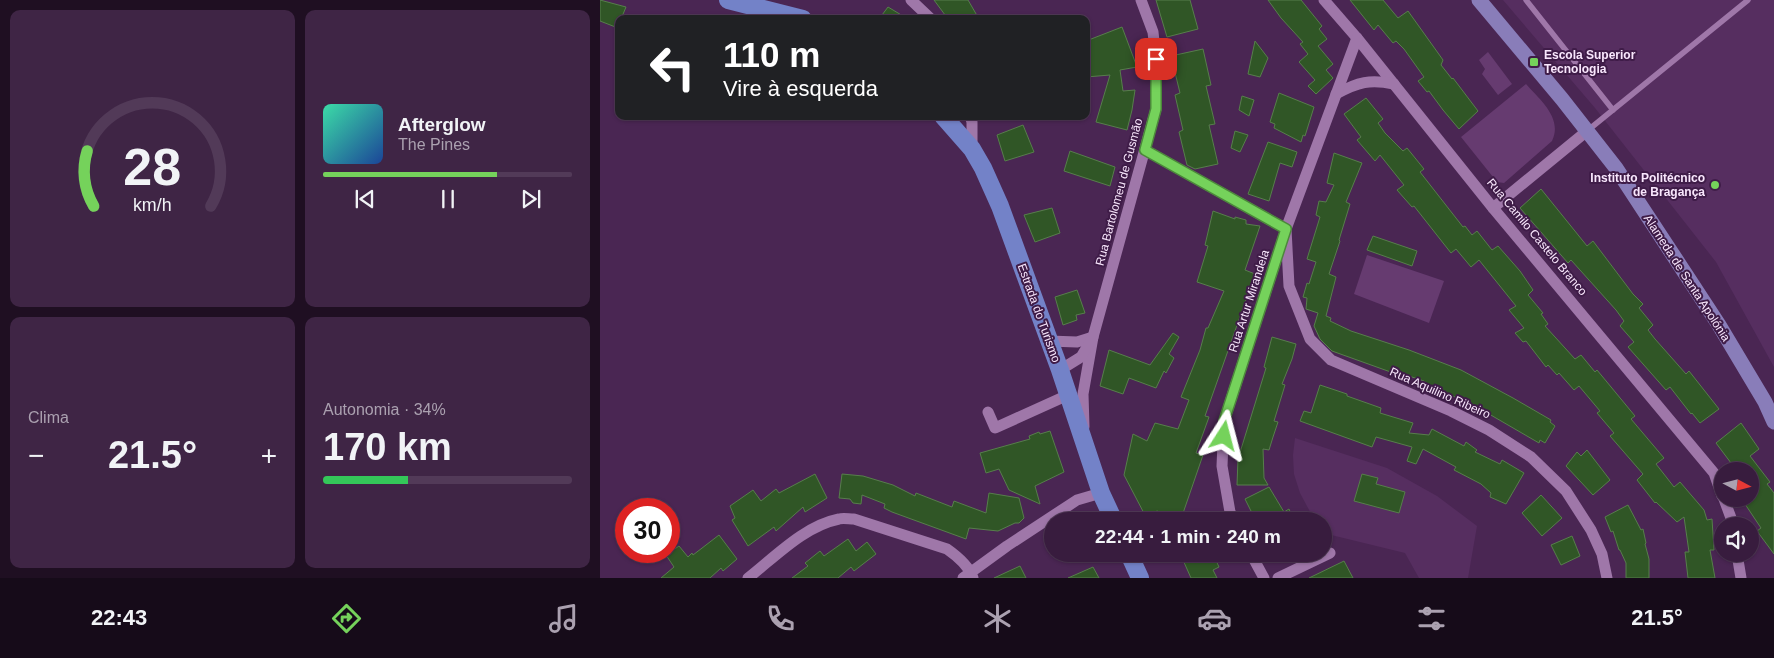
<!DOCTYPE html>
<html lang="pt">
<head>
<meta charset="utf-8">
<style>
  :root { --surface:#381c3e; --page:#3f2545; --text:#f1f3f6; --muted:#aba1b0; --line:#523a58; --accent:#75d25b }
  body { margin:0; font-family:Helvetica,sans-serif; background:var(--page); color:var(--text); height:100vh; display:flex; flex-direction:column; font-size:19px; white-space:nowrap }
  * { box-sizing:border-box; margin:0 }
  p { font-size:16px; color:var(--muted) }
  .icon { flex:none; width:28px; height:28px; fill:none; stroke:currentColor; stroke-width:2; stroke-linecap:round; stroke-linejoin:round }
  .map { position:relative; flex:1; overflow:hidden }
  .side { display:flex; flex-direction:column; gap:10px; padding:10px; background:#1f0f22; width:600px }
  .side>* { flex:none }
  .top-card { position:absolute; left:15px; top:15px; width:475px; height:105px; border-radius:10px; box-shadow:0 1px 4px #0004,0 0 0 1px var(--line); background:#202124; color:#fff; overflow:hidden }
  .needle { width:32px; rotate:97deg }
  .controls { position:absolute; left:1114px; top:462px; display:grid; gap:10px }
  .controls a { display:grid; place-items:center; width:45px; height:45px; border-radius:50%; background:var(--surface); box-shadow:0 1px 4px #0004,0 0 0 1px var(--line); font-size:25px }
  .speed { position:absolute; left:15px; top:498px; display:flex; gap:10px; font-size:25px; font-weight:700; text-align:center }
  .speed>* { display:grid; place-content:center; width:65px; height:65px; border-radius:50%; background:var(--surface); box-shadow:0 1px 4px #0004,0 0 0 1px var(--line); line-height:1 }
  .speed .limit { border:8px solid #d22; background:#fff; color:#111 }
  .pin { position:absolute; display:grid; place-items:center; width:42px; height:42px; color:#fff; margin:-21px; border-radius:10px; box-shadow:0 2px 8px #0006 }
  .me { position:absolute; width:55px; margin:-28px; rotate:9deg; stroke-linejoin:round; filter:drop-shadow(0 0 4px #0008) }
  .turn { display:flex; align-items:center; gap:18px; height:105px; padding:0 25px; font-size:22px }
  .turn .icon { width:65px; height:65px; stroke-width:2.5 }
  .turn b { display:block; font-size:35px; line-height:42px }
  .big { font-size:38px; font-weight:700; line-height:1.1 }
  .side .widget { flex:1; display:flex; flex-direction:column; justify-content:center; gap:8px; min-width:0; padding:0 18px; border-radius:10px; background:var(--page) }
  .side .dial { align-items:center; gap:0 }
  .dial svg { height:130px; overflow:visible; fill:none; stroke:var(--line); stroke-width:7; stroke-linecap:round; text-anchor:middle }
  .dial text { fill:var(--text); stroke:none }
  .song { display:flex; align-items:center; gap:15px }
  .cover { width:60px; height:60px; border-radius:8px; background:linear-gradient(135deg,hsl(160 70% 55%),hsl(220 70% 35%)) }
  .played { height:5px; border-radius:2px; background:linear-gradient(90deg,var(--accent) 70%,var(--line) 70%) }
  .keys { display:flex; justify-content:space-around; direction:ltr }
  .heat { display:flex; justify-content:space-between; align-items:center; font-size:28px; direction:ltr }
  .charge { height:8px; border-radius:4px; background:linear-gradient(90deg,#34c759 34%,var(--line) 0) }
  .side .tiles { flex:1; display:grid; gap:10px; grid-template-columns:repeat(2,1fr) }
  .trip { position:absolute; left:444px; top:512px; width:288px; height:50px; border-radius:25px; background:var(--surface); box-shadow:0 1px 4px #0004,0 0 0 1px var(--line); font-weight:700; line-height:50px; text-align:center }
  .tabs { display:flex; height:80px; justify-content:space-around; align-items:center; background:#160b19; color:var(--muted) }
  .tabs .icon { width:35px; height:35px }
  .tabs .active { color:var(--accent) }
  .tabs b { font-size:22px; color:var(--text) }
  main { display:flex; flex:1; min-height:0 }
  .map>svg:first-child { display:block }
</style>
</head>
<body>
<main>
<section class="side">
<div class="tiles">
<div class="widget dial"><svg viewBox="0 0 100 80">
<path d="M14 69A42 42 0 1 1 86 69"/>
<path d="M14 69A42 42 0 0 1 10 35" stroke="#75d25b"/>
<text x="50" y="56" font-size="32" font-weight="700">28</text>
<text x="50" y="72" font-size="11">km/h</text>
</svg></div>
<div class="widget">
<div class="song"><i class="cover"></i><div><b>Afterglow</b><p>The Pines</p></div></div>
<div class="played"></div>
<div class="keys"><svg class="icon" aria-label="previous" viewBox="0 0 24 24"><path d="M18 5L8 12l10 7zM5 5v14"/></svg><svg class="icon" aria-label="pause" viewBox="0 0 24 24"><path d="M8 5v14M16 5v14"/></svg><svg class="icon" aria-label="next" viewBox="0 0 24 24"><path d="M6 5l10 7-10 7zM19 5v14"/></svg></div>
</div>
<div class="widget"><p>Clima</p>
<div class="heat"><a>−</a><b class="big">21.5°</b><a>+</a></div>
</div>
<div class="widget"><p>Autonomia · 34%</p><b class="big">170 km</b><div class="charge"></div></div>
</div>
</section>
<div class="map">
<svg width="1174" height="578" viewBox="0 0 1174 578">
  <rect width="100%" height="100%" fill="#4a2653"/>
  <g fill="#562e60">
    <path d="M903,0H1174V367L1116,262L995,108Z"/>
    <path d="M695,438L787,468L837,496L877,526L868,578H819L805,553L723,533L722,521H715L700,493L694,474L693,455Z"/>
  </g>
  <g fill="#663b70">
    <path d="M888,52L912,84L898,95L882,74L885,69L879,60Z"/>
    <path d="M926,84C940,100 963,118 952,141L904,183L897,182L861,137Z"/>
    <path d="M767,255L844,281L829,323L754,294Z"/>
  </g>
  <g fill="#305626" stroke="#577e4c">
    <path d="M0,0L26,7L21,19H19L18,28L0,21Z"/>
    <path d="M334,0H368L379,19H348Z"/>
    <path d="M556,0H590L598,29L567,37Z"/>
    <path d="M668,0H701L722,26L719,29L727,39L718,46L733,64L726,70L733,78L716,94L708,86L715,80L699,62L708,54L700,44L703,42L681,18Z"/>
    <path d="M750,0H783L798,18L808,11L843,60L841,65L852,79L853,78L878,111L859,129L843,110L829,91L827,92L818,81L824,77L804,49L796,41L793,43L778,25L774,30Z"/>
    <path d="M288,7L308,19H279Z"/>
    <path d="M522,27L537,67L520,70L523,91L535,90L532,110L527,130L496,122L510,75L486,77V41Z"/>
    <path d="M655,41L668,58L660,77L648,74Z"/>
    <path d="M603,49L611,85L606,86L615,124L609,125L618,164L595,169L587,165L579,132L583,130L575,95L580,93L571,56Z"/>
    <path d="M679,93L714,107L705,136L703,135L701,142L674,128L675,124L670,122Z"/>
    <path d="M642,96L654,100L649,116L639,110Z"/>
    <path d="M766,98L783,119L778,123L785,133L803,151L807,148L824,169L820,172L863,227L865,226L872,235L877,231L892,250L898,246L920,271L933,290L928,295L943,313L941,314L948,324L945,326L975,359L981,355L995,372L997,370L1035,416L1031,419L1064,458L1056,464L1067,478L1074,487L1080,482L1104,510L1107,520L1112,519L1114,550H1110L1115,578H1088L1085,552H1089L1084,517L1077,522L1056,502L1055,503L1037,480L1043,474L1010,436L1014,433L997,413L1000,411L979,386L974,390L959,373L957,375L948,365L946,367L926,341L923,342L915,333L924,328L909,310L916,306L879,260L871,267L856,249L851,253L814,206L812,207L797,190L804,185L780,155L775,161L757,140L761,137L744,114Z"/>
    <path d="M423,125L434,152L405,161L397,135Z"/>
    <path d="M635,131L648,135L640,152L631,148Z"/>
    <path d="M668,142L697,152L692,167L680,163L669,201L648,194Z"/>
    <path d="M470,151L515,167L510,186L464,171Z"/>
    <path d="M734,153L762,163L746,202L750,204L739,240L740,241L729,274L736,277L726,316L731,318L730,321L751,331L809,350L861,370L913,398L951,420L950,422L955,426L945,443L940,440L939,443L877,407L824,383V381L800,373L799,375L732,351L720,339L714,326L718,313L706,309L707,298L703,297L707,283L709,284L716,262L707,259L720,217L716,215L719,201L726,202L734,185L727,183Z"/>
    <path d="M941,189L987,246L993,241L1033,294L1043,304L1039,308L1053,325L1048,330L1055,339L1086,374L1089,371L1119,409L1100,423L1092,413L1091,414L1070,387L1066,390L1028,347L1034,342L1020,326L1024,321L1016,310L971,260L968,263L920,208Z"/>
    <path d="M452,208L460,233L435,242L424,215Z"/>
    <path d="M613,211L635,219V217L646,220V224L660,226L645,270L655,274L605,416L609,417L596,453L603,455L581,519L557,511L546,517L524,475L533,434L547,441L555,423L578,429L589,400L581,397L600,350L606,328H608L624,291L597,282L608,246L605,245Z"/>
    <path d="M773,236L817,251L812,266L767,250Z"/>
    <path d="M477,290L485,313L476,315L477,320L463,325L455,297Z"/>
    <path d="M573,333L579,337L569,354L574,358L566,373L564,371L556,388L529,378L523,394L500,386L509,350L550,365Z"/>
    <path d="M672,337L696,344L692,359L682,384L685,385L674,421L678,422L673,437L669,450L663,449L664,478L668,485H637L638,459L666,368L664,367Z"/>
    <path d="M720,385L747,394V396L781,408L780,413L813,423L809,433L829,435L832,429L864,446L866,442L877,450L875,452L900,464L902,460L924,473L906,504L890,497L891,493L881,484L854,470L856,467L823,449L816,464L807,461L812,447L776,437L772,447L700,421L704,411L711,413Z"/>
    <path d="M1141,423L1159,449L1150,456L1170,482L1167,484L1174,493V554L1157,531L1161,528L1143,501L1145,499H1150V471H1137L1116,443Z"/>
    <path d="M450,431L464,472L435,486L440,504L409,490L399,469L386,473L380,453L430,439L429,436L439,432L440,434Z"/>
    <path d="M987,450L1010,480L993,495L966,466L977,452L981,456Z"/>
    <path d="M215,474L227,498L205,512L203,507L176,531L174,527L148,546L132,520L135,518L130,506L153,490L161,501L176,489L179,493Z"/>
    <path d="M242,474L263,476L293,485L315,496L316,493L352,507L354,501L386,513L389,493L419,498L424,518L419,523H415L398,531L369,528L366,539L292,512L284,508L285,504L262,495L261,504L253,503L250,499L239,498Z"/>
    <path d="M762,474L778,478L776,484L805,492L799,513L754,501Z"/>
    <path d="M669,487L684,512L689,509L694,521H656L645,499Z"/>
    <path d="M941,495L962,518L942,536L922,513Z"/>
    <path d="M1028,505L1041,530L1043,529L1046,543L1045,544L1049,559V578H1026V563L1020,550H1019L1013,531L1011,532L1005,517Z"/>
    <path d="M119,535L137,559L123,571L121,568L110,578H61L74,567L66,555L79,546L88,557L92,553L93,555Z"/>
    <path d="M972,536L980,556L961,565L951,545Z"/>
    <path d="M248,539L256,551L267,542L276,554L254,571L251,567L238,578H192L208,566L205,563L220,551L224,556Z"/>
    <path d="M595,554H613L619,567L613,570L617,578H591L583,560Z"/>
    <path d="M744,561L753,578H709Z"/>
    <path d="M420,566L426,578H394Z"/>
    <path d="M493,567L499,578H468Z"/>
  </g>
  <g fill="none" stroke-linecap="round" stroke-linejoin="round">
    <g stroke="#9f77a9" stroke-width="5.5">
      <path d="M926,0L1013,110"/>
      <path d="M987,131L1148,0"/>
    </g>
    <g stroke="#9f77a9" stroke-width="11">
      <path d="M311,0L331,19"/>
      <path d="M724,0L757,38L893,208L1114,473L1122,496"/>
      <path d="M736,94C758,82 770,79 794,84"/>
      <path d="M370,116L372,122V149"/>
      <path d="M545,150L686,229L689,286L710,339L731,360L851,411L889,430L931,457L966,491L991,530L1002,554L1007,578"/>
      <path d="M893,208L987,131"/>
      <path d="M449,341L477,342L493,337L483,394L484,427"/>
      <path d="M460,370L481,357L493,337L556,109V59L553,32L541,0"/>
      <path d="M388,412L395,428L468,395"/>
      <path d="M1124,499L1131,518L1133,526"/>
      <path d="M635,521L630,512L622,466L624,421L686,229L757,38"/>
      <path d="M651,554L664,578"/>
      <path d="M1137,554L1141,578"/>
      <path d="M148,578C175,557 204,526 239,519C243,518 249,519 254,519L347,549C357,556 369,566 373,578"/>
      <path d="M363,578L407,546L477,500L501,493"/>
      <path d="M678,578L730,553"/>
    </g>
    <path stroke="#897db9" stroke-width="15" d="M879,0L962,99L1016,168L1119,325L1165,402L1174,422"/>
    <g stroke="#7382c8" stroke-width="18">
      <path d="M128,0L203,19"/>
      <path d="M343,116L372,149L383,168L400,206L460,370L501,493L514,521"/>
      <path d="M529,554L540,578"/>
    </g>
  </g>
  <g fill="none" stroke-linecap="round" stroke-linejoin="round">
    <defs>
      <path id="route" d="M556,59V109L545,150L686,229L624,421V436"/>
    </defs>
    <use href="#route" stroke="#4c883b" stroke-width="12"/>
    <use href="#route" stroke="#75d25b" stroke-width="9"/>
  </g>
  <g fill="#75d25b" stroke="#3f1c48" stroke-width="2">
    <rect x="929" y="57" width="10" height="10" rx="2.5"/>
    <circle cx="1115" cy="185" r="5"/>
  </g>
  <g text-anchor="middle" stroke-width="4" stroke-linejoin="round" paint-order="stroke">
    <g font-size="12" font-weight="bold" fill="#f9e7fd" stroke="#3f1c48" text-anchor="start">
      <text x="944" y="59">Escola Superior<tspan x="944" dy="14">Tecnologia</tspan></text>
      <text x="1105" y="182" text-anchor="end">Instituto Politécnico<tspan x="1105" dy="14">de Bragança</tspan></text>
    </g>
    <g font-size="12" fill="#f9e7fd" stroke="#3f1c48">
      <text transform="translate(519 192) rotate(-75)" y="4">Rua Bartolomeu de Gusmão</text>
      <text transform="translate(937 237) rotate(50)" y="4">Rua Camilo Castelo Branco</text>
      <text transform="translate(1087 278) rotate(57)" y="4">Alameda de Santa Apolónia</text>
      <text transform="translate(649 301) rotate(-72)" y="4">Rua Artur Mirandela</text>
      <text transform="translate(439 313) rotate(70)" y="4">Estrada do Turismo</text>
      <text transform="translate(840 393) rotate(24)" y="4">Rua Aquilino Ribeiro</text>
    </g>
  </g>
</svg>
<div class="controls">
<a><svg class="needle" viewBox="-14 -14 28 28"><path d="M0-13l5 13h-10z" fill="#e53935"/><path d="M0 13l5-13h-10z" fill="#aba1b0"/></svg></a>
<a><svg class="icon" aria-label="sound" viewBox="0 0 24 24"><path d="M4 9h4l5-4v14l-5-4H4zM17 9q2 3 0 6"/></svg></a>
</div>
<div class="speed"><div class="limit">30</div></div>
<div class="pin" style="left:556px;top:59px;background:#d93025"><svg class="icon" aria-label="arrive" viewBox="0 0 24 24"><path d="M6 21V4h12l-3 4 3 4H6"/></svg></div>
<svg class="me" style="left:624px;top:436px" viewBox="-20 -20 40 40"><path d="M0-17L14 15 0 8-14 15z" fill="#75d25b" stroke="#fff" stroke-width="4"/></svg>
<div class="trip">22:44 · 1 min · 240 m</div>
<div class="top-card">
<div class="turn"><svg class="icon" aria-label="left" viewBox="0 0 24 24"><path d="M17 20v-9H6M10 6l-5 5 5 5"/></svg><div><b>110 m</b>Vire à esquerda</div></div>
</div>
</div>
</main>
<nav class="tabs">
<b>22:43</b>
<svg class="icon active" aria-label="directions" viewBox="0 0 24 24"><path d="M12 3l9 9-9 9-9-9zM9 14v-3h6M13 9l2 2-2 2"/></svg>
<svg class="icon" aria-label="music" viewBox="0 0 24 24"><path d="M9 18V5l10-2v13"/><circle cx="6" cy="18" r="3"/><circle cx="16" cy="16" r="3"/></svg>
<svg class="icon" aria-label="phone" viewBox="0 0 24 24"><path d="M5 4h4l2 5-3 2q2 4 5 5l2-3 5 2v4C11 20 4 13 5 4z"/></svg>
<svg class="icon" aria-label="climate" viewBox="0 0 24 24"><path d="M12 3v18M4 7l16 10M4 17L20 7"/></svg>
<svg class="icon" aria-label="car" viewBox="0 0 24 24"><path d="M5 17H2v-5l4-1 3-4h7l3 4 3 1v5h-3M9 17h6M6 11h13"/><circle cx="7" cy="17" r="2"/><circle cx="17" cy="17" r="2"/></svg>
<svg class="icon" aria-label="filters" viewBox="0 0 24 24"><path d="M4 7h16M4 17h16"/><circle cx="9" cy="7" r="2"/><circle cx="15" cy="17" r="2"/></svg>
<b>21.5°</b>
</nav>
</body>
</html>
